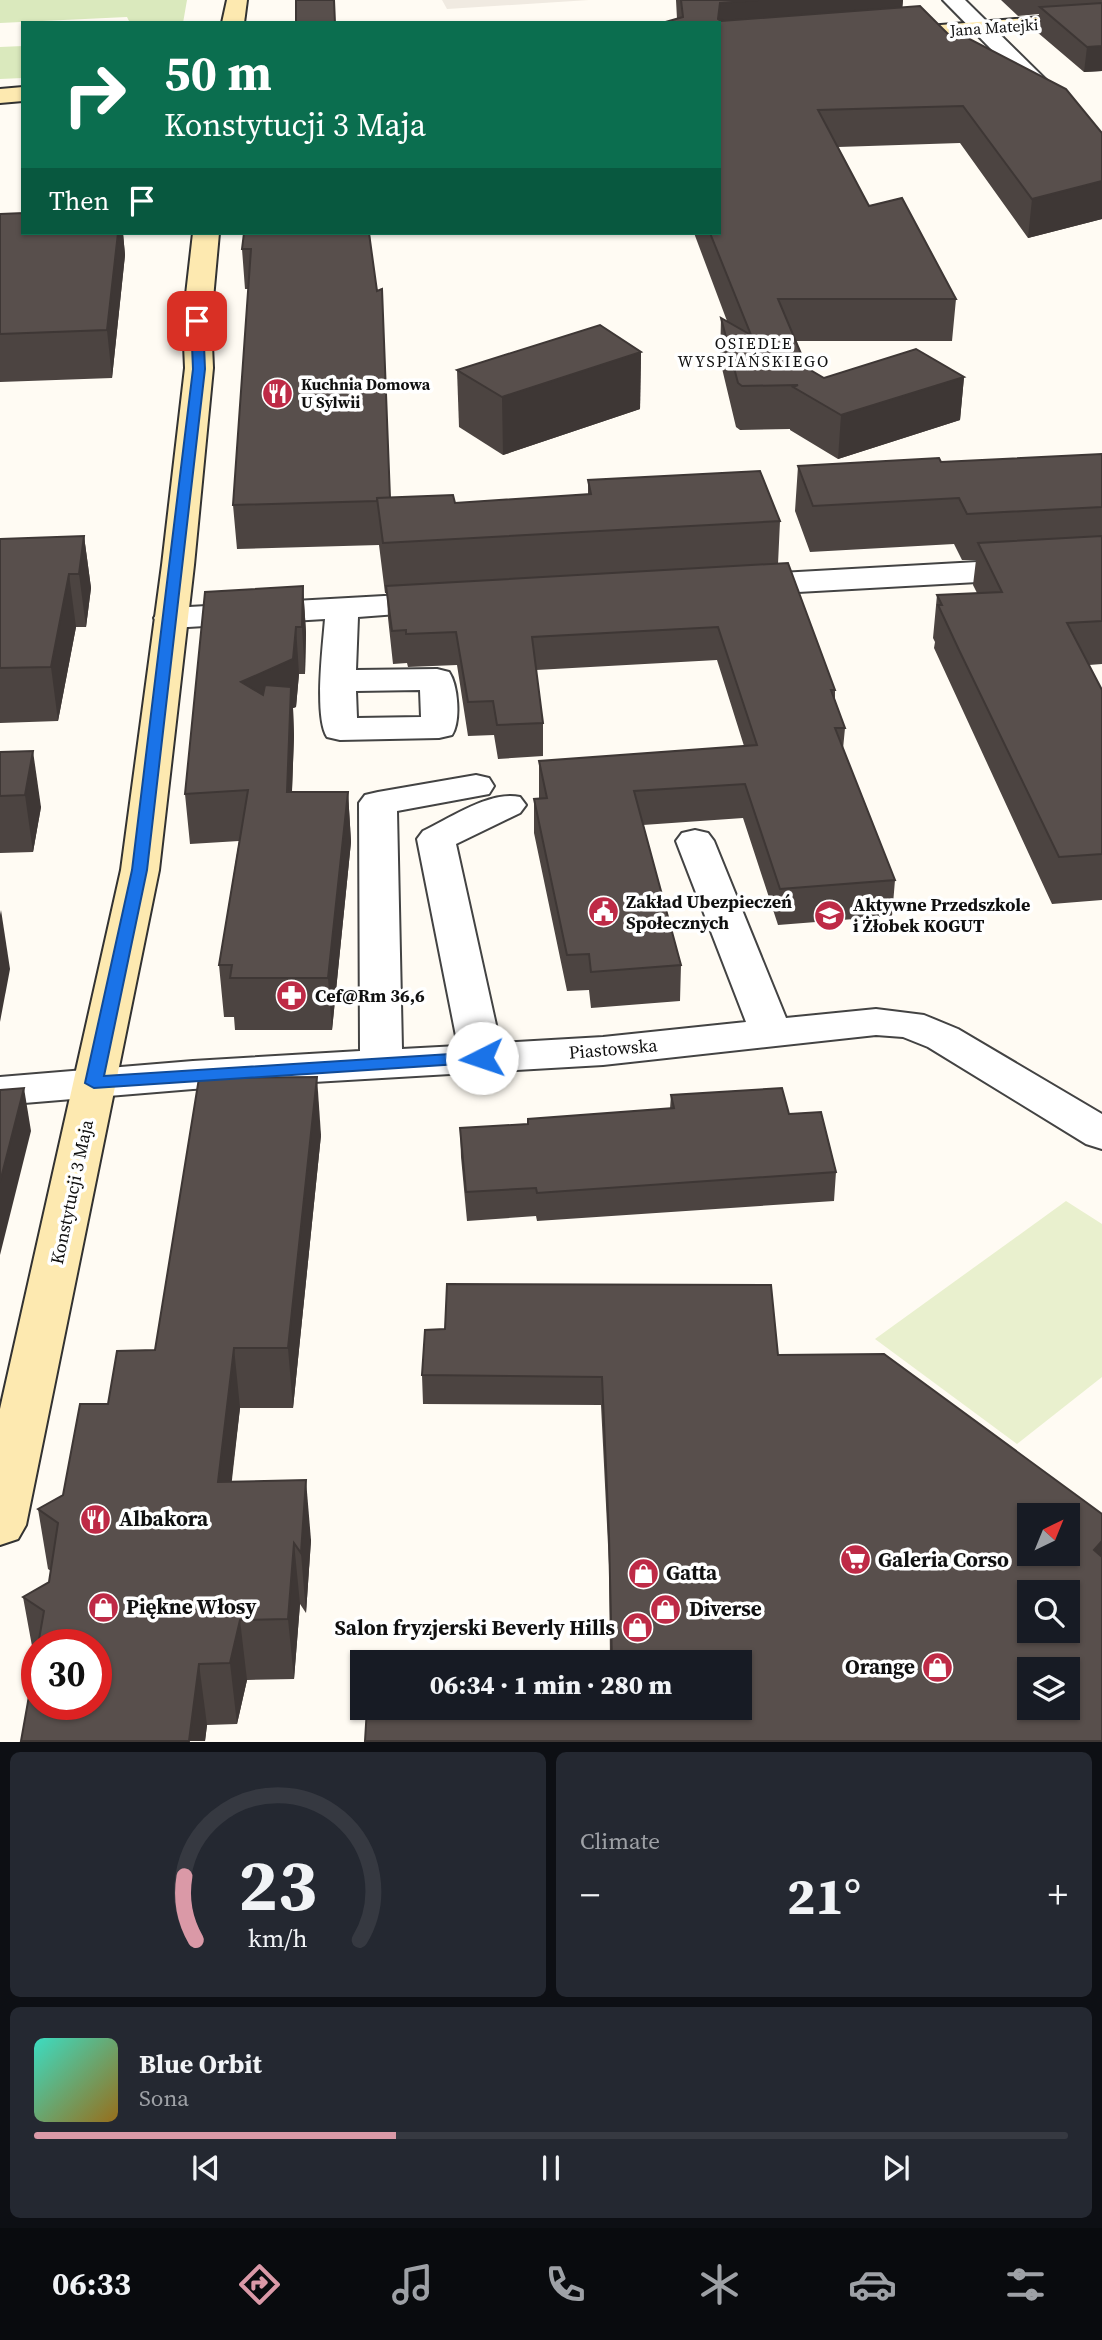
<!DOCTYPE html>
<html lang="en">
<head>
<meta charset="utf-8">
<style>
  :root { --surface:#171b24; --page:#242831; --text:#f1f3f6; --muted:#9ea1a6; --line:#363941; --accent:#da99a7 }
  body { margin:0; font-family:"Source Serif 4",serif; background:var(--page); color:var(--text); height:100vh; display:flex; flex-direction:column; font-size:26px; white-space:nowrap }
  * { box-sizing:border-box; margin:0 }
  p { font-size:23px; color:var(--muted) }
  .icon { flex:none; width:38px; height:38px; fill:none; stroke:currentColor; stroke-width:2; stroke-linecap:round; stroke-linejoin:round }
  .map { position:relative; height:1742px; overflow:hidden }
  .panel { display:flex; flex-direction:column; gap:10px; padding:10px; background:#0d0f14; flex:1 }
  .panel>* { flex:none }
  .guide { position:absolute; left:21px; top:21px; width:700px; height:214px; border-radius:0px; box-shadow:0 2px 5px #0004; background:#0b6e4f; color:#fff; overflow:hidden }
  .needle { width:46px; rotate:43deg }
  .buttons { position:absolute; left:1017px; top:1503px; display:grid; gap:14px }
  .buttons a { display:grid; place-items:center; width:63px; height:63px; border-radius:0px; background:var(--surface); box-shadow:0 2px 5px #0004; font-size:35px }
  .speed { position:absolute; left:21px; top:1629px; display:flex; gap:14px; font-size:35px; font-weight:700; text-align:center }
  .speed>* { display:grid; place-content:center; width:91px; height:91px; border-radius:50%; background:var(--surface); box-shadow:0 2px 5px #0004; line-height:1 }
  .speed .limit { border:10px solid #d22; background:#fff; color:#111 }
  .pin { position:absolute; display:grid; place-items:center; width:60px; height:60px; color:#fff; margin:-30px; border-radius:14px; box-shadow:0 4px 10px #0006 }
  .me { position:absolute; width:77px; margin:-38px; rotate:266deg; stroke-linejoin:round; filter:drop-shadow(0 0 5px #0008) }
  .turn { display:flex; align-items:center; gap:24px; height:147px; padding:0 28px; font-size:32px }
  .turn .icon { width:91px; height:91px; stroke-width:2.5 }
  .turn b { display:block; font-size:49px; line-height:60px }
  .then { display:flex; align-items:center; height:66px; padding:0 28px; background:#0003; gap:14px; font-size:26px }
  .big { font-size:52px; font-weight:800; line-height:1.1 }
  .panel .widget { flex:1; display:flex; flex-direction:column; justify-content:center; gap:10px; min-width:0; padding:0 24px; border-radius:10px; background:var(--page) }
  .panel .dial { align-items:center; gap:0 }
  .dial svg { height:182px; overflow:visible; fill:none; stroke:var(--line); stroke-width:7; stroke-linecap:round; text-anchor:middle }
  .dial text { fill:var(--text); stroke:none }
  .song { display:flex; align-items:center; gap:21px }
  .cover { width:84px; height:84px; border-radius:10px; background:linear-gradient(135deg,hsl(170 70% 55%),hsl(40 70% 35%)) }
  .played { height:7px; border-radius:4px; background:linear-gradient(90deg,var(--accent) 35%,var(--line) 35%) }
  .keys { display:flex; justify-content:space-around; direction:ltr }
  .heat { display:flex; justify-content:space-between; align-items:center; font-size:38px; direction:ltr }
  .panel .tiles { flex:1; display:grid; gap:10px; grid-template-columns:1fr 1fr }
  .widget:last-child { grid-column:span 2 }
  .trip { position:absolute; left:350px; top:1650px; width:402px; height:70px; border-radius:0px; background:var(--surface); box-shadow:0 2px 5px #0004; font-weight:800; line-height:70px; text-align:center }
  .tab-bar { display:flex; height:112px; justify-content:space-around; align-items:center; background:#090b0e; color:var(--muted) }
  .tab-bar .icon { width:49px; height:49px }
  .tab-bar .current { color:var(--accent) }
  .tab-bar b { font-size:32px; color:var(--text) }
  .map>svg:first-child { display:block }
</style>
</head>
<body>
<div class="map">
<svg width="1102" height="1742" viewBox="0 0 1102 1742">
  <rect width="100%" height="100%" fill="#fffbf3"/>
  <g fill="#dae9bd">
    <path d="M0,0H187L183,23H130L127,17L0,23Z"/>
    <path d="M23,46V78L0,79V47Z"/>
  </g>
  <path fill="#e9f0ce" d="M1066,1201L1102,1224V1377L1017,1444L875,1339Z"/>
  <path fill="#f0eae1" d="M442,0H589L447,9Z"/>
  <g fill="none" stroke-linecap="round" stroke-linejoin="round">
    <defs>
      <g id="street">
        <path d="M943,0H965L1102,135V156L1094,154Z"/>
        <path d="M1102,555V575L743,595L731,592L727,585L731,578L743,575Z"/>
        <path d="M438,593L450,596L455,603L450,610L358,617L356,670L437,669L449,672C458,685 461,721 452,735L439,738L340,740L327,737C314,717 323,645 325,619L171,628L159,625L154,618L159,611L171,608ZM420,690L421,717L357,718L356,691Z"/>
        <path d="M476,775L489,778L494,786L489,794L397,811L402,1049L458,1046L417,839L423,831C450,818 491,790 520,797L526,805L520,813L456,844L500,1043L603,1037L746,1022L676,841L682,833L695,830L708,833L714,841L786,1018L876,1009L924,1015L958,1029L1102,1114V1149L1086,1144L928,1047L903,1037L876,1035L603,1065L193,1089L0,1105V1077L193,1061L360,1051L359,803L365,795L378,792Z"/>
      </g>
      <g id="secondary">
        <path d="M227,0H247L244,23H222Z"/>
        <path d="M1102,12V24L891,41L883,40L880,35L883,30L891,29Z"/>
        <path d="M23,87V101L0,103V89Z"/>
        <path d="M193,233H219L211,321L213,368L194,565L159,870L26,1525L18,1539L0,1545V1409L121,870L162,565L185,368L183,321Z"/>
      </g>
    </defs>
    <use href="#street" stroke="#434343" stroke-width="4"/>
    <use href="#secondary" stroke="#323232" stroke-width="4"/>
    <use href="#street" fill="#fff" fill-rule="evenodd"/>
    <use href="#secondary" fill="#fde9b0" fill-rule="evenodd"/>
  </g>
  <g fill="#4c4441" fill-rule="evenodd">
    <path d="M676,0H903L902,8L1102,133V219L1028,238L960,143L838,147L869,206L956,299L952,341H795L807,368L824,378L964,377L960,420L838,459L790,430V429L740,430L736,427L720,360L721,318L727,321L694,233H719L677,19Z"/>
    <path d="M1001,0H1102V71L1084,72L1037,32L1039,14L1018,16Z"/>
    <path d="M0,214L23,233H123L125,255L112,378L0,382Z"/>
    <path d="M244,233H375V234L370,235L390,498L455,503L588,495V480L780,521L778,564L835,690V700L845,728L843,749L895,880L892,916L778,925L743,818L643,825L681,965L680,1001L591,1008L589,990L567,991L534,833V799L539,798V761L744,746L717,660L536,670L543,723V756L498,759L494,735L468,736L457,665L408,667L407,663L393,664L388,618L387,593H385L379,545L237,549L233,505L248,289H245L242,249Z"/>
    <path d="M641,352L640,409L503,455L459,427L457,370Z"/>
    <path d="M1102,454V664L1089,665L1102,690V900L1052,904L934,648L935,642L933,638L937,595L977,593L973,585L976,560H962L954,544L810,552L795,511L798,466L941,462Z"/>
    <path d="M84,536L91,588L86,627H76L58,721L0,723V539Z"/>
    <path d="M303,586L306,633L305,674H299L296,707L293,708L294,736L292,792H348L351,842L332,1030H235L234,1017H224L219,965L239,841L190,844L185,794Z"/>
    <path d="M0,752L41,807L33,852L0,853Z"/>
    <path d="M671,1095L789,1114L836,1172L834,1201L537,1221L536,1216L467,1221L461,1157L460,1128L528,1124L670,1109Z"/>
    <path d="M321,1135L293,1408H240L231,1482L311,1540L306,1613L300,1604L294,1679L247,1680L237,1724L207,1725L205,1741H21L35,1658L34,1657L23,1597L49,1582L51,1571L48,1569L38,1509L63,1495L108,1404L155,1350ZM37,1645H96L37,1704Z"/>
    <path d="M771,1285L740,1662H610L609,1565L601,1405L423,1404L422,1375L445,1329Z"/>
  </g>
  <g fill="#3e3735">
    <path d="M758,0H903L901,24L718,23L720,3Z"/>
    <path d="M1102,46V71L1084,72L1087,47Z"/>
    <path d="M1102,181V219L1028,238L1032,199Z"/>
    <path d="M118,233H123L125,255L112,378L107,330Z"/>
    <path d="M641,352L640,409L503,455L502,397Z"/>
    <path d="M964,377L960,420L838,459L841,415Z"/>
    <path d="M84,536L91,588L86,627L79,574Z"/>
    <path d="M69,574L76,627L58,721L51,667Z"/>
    <path d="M303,586L306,633L305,674L302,627Z"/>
    <path d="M296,627L299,674L296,707L293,708L294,736L290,842L241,682Z"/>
    <path d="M33,751L41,807L33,852L25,795Z"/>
    <path d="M348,792L351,842L332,1030L328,978Z"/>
    <path d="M1,910L10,969L0,1022V915Z"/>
    <path d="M317,1077L321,1135L293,1408L288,1348Z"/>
    <path d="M24,1088L31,1131L0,1255V1182Z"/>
    <path d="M234,1348L240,1408L225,1542L218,1482Z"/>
    <path d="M306,1480L311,1540L306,1613L301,1553Z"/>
    <path d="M1102,1541V1563L1094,1550Z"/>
    <path d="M294,1543L300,1604L294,1679L288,1619Z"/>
    <path d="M240,1620L247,1680L237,1724L230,1663Z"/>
    <path d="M199,1664L207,1725L205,1741H189Z"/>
  </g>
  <g fill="#584f4c" stroke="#3e3735" stroke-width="2" fill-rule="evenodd">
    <path d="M296,0H334L335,23H296Z"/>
    <path d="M681,0H758L720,3L718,19L721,21L920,6L951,37L962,35L1066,89L1102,133V181L1032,199L963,106L818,110L869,206L902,198L956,299H778L807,368L824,378L916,349L964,377L841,415L793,387L798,385L742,386L738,383L721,318L751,335L710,233H719V23H662L683,17Z"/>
    <path d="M1102,3V46L1087,47L1040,7Z"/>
    <path d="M23,213V233H118L107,330L0,334V214Z"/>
    <path d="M244,233H369L377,291L382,289L390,498H377V501L233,505L251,249H242Z"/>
    <path d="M600,325L641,352L502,397L457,370Z"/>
    <path d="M1102,454V507L967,514L959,498L813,506L798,466L939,458L941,462Z"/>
    <path d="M760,471L780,521L383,543L377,498L453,495L455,503L591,494L588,480Z"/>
    <path d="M84,536L79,574H69L51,667L0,668V539Z"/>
    <path d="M1102,536V621L1067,623L1102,690V854L1059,857L959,650L938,605H942L937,595L1002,592L978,543Z"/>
    <path d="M788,563L835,690H831L845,728H835L895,880L780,889L745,784L634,791L681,965L591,972L589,954L567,955L534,799L547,798L539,761L757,745L718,627L532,637L543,723L497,725L493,701L468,702L456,632L406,634V630L392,631L386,586Z"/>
    <path d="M303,586L302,627H296L293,659L241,682L263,695L265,685L291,687L287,792H348L328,978H230L232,965H219L248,790L185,794L205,592Z"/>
    <path d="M33,751L25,795L0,796V752Z"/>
    <path d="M317,1077L288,1348H234L218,1482L306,1480L301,1553L294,1543L288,1619L240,1620L230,1663L199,1664L189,1741H21L37,1651V1704H96V1645H38L44,1611L23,1597L49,1582L58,1523L38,1509L63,1495L80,1404H108L117,1351L155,1350L199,1078Z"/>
    <path d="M24,1088L0,1182V1090Z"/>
    <path d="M782,1088L789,1114L821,1112L836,1172L537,1193L536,1188L466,1192L460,1128L528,1124V1119L674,1108L671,1095Z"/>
    <path d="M447,1284L771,1285L778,1355L884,1354L1102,1514V1541L1094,1550L1102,1557V1741H365L367,1708H740V1662H612L609,1536L602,1377L422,1375L425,1330L445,1329ZM1029,1516H1068V1554H1029ZM1029,1592H1068V1631H1029ZM1029,1670H1068V1708H1029Z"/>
  </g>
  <path fill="#1a73e8" stroke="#114b97" stroke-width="2" d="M197,318L203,321L205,369L147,870L104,1076L482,1052L489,1054L491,1058L489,1062L94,1088L85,1083L132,870L193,369L191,321Z"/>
  <defs>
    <symbol id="restaurant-disc" viewBox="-11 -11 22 22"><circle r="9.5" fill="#be2a46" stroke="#fff"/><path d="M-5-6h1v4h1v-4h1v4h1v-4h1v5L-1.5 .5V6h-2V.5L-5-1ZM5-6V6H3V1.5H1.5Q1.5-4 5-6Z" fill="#fff"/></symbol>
    <symbol id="civic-disc" viewBox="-11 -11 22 22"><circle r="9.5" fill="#be2a46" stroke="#fff"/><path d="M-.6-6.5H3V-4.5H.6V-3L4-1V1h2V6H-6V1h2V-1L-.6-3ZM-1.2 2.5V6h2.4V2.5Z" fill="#fff"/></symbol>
    <symbol id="school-disc" viewBox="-11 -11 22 22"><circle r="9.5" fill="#be2a46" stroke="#fff"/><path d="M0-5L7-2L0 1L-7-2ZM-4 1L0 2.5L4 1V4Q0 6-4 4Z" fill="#fff"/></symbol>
    <symbol id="pharmacy-disc" viewBox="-11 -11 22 22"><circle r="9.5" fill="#be2a46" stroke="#fff"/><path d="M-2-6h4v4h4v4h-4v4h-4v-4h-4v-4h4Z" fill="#fff"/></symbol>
    <symbol id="supermarket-disc" viewBox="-11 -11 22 22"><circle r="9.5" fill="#be2a46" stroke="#fff"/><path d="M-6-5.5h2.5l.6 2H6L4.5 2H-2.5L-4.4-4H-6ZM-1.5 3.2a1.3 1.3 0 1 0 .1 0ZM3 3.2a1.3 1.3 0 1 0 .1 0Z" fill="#fff"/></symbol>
    <symbol id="shop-disc" viewBox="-11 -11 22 22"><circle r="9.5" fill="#be2a46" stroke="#fff"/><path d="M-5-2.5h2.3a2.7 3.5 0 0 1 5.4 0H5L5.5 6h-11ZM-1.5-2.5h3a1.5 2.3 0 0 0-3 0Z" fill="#fff"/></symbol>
  </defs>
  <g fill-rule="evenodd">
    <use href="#restaurant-disc" x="260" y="376" width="35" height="35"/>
    <use href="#civic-disc" x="586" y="894" width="35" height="35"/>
    <use href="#school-disc" x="812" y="898" width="35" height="35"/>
    <use href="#pharmacy-disc" x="274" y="978" width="35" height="35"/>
    <use href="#restaurant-disc" x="78" y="1502" width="35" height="35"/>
    <use href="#supermarket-disc" x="838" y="1542" width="35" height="35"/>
    <use href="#shop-disc" x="626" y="1556" width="35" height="35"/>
    <use href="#shop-disc" x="86" y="1590" width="35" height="35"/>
    <use href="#shop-disc" x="648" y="1592" width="35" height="35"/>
    <use href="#shop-disc" x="620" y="1610" width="35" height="35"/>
    <use href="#shop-disc" x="920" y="1650" width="35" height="35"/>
  </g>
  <g text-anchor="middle" stroke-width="7" stroke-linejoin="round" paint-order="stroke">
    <g font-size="16" fill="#101010" stroke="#fff">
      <text transform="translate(994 27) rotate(-4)" y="6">Jana Matejki</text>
    </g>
    <g font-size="16" letter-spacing="2" fill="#101010" stroke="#fff">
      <text x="754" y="349">OSIEDLE<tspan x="754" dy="18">WYSPIAŃSKIEGO</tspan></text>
    </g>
    <g font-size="16" font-weight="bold" fill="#101010" stroke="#fff" text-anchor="start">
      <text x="301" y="390">Kuchnia Domowa<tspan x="301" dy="18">U Sylwii</tspan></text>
    </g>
    <g font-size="18" font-weight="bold" fill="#101010" stroke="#fff" text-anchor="start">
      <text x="626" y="908">Zakład Ubezpieczeń<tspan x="626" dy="21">Społecznych</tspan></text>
      <text x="853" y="911">Aktywne Przedszkole<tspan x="853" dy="21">i Żłobek KOGUT</tspan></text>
      <text x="315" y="1002">Cef@Rm 36,6</text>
    </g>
    <g font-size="18" fill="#101010" stroke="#fff">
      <text transform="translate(613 1049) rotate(-5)" y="6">Piastowska</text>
      <text transform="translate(72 1192) rotate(-78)" y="6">Konstytucji 3 Maja</text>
    </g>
    <g font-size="21" font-weight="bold" fill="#101010" stroke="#fff" text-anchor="start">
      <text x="119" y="1526">Albakora</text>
      <text x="878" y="1567">Galeria Corso</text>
      <text x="666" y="1580">Gatta</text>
      <text x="126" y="1614">Piękne Włosy</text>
      <text x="689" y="1616">Diverse</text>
      <text x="615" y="1635" text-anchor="end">Salon fryzjerski Beverly Hills</text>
      <text x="915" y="1674" text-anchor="end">Orange</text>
    </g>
  </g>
</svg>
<div class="buttons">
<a><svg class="needle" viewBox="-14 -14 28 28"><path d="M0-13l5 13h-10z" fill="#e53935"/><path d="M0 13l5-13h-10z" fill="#9ea1a6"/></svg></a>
<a><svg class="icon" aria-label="search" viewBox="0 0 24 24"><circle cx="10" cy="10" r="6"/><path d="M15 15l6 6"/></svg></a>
<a><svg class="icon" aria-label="layers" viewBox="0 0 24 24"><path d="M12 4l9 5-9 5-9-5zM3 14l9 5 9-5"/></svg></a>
</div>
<div class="speed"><div class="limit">30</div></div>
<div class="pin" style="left:197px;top:321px;background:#d93025"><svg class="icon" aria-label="arrive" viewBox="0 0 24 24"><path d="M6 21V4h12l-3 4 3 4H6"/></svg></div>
<svg class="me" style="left:482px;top:1058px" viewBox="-20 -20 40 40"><circle r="19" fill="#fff"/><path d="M0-13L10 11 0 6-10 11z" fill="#1a73e8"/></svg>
<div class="trip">06:34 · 1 min · 280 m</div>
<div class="guide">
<div class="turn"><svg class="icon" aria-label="right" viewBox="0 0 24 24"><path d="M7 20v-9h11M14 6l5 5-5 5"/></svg><div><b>50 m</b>Konstytucji 3 Maja</div></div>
<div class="then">Then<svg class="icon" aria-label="arrive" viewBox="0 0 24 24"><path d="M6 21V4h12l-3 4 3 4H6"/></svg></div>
</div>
</div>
<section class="panel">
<div class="tiles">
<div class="widget dial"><svg viewBox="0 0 100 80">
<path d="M14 69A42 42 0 1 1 86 69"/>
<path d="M14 69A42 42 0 0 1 9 41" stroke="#da99a7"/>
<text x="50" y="56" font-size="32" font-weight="700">23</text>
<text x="50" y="72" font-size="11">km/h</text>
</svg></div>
<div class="widget"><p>Climate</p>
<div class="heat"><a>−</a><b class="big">21°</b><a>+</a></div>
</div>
<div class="widget">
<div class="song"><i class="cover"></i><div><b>Blue Orbit</b><p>Sona</p></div></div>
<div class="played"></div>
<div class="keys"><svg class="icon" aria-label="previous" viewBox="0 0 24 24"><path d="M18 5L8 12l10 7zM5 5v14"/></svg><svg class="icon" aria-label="pause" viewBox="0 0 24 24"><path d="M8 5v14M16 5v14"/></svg><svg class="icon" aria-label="next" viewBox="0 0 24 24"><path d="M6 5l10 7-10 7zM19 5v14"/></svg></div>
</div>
</div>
</section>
<nav class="tab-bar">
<b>06:33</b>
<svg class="icon current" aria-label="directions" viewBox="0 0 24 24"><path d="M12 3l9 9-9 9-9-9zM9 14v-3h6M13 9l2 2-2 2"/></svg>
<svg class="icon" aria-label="music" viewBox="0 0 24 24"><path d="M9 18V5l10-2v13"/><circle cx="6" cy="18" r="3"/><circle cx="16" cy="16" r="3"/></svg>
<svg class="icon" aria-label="phone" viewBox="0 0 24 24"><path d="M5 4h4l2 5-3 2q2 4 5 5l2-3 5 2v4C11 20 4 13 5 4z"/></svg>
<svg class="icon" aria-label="climate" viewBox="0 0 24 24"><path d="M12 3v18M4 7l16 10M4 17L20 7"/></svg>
<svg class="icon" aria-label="car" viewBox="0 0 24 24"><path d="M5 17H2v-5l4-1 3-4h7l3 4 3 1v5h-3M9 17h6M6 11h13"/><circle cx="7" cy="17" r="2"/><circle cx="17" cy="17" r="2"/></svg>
<svg class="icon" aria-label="filters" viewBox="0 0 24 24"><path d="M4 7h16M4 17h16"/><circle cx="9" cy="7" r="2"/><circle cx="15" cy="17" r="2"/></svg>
</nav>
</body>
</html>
